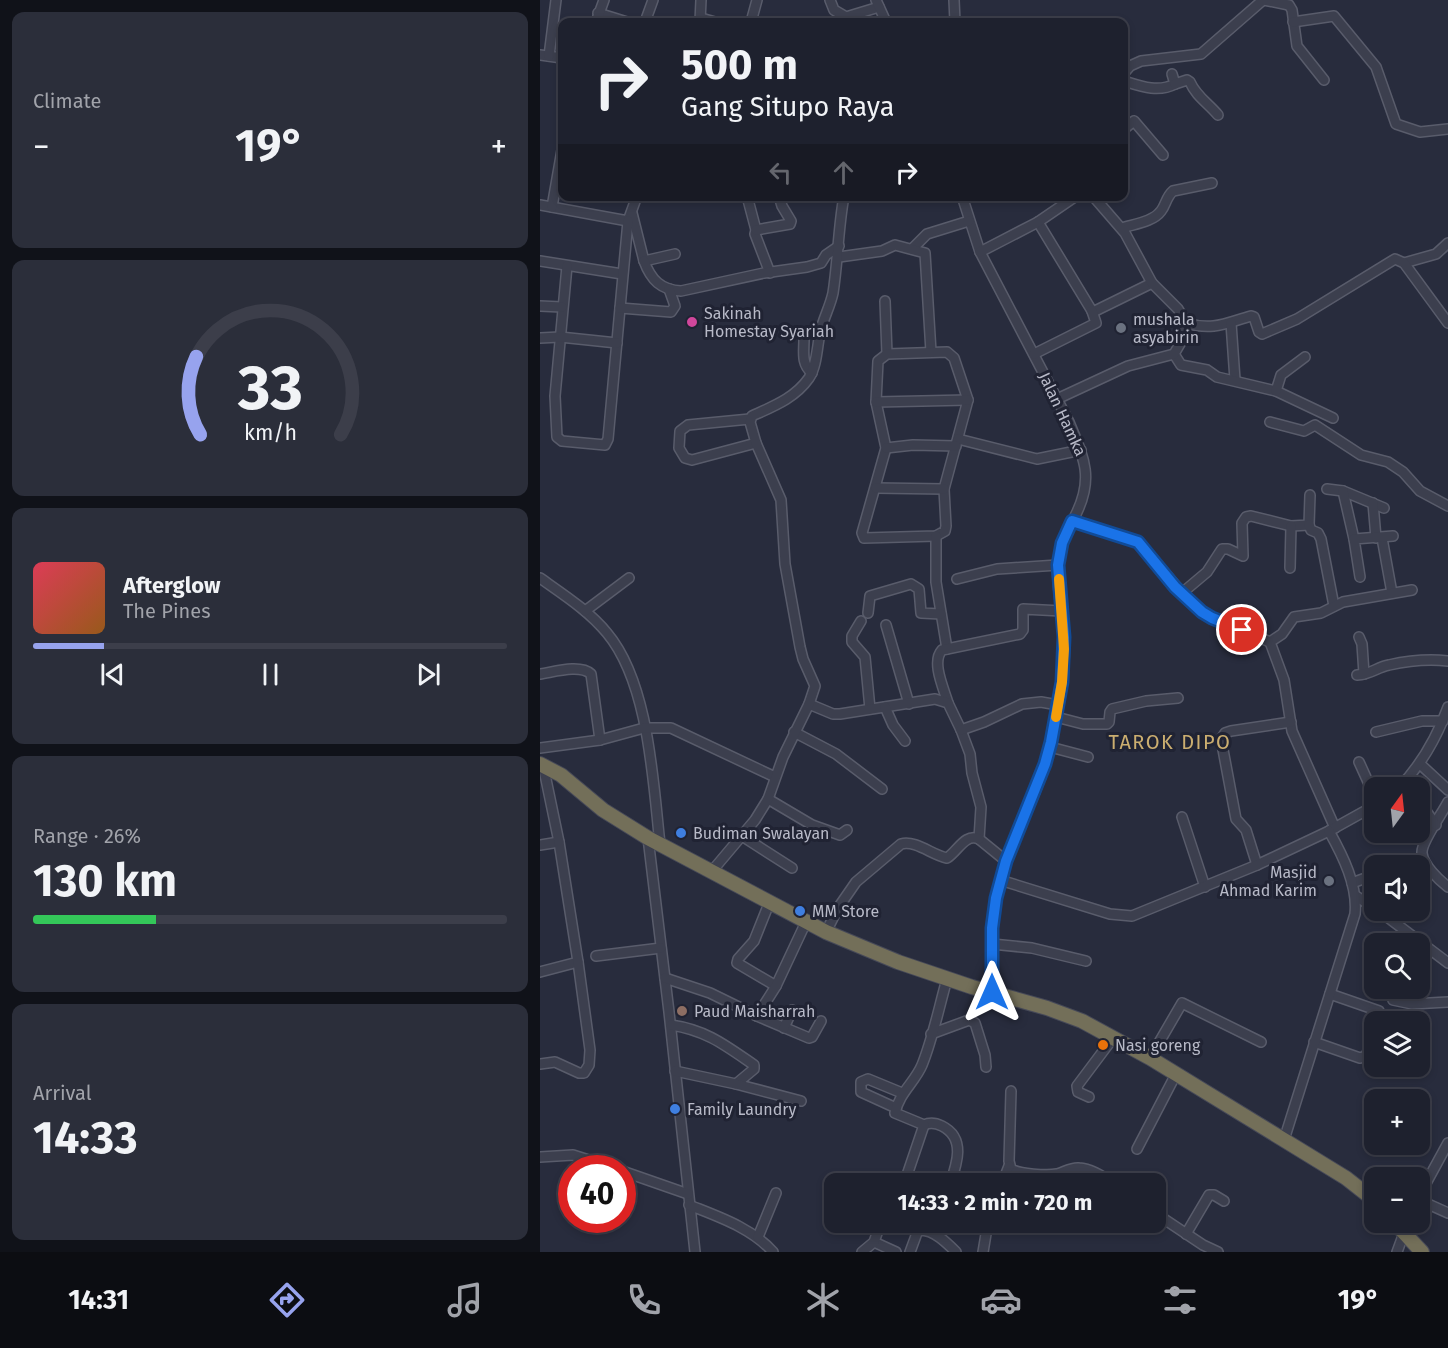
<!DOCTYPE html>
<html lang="en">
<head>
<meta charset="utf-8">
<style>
  :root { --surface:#1e212e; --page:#2b2e3a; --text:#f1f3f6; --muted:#a1a3aa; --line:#3c3e4a; --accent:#97a3ee }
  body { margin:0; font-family:"Fira Sans",sans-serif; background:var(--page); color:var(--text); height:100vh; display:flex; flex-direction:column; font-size:22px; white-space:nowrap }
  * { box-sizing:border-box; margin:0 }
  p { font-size:20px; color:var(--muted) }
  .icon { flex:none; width:33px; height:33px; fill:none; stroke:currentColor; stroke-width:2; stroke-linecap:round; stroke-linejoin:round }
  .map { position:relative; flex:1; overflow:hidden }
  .sheet { display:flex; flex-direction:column; gap:12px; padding:12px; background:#101219; width:540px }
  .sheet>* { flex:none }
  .hud { position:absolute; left:18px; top:18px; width:570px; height:183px; border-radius:12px; box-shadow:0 3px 9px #0003,0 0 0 2px var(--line); background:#1e212e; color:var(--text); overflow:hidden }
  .needle { width:39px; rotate:15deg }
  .fabs { position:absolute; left:824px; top:777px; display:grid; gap:12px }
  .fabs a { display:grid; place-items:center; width:66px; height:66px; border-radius:12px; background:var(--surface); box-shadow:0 3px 9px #0003,0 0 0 2px var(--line); font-size:30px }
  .speed { position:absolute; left:18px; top:1155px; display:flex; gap:12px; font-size:30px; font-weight:700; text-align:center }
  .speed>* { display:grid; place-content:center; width:78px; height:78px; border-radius:50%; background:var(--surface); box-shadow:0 3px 9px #0003,0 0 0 2px var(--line); line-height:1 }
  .speed .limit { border:9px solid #d22; background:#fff; color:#111 }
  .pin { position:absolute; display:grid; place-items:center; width:51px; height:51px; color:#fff; margin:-26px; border:3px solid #fff; border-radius:50%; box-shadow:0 2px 6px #0007 }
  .me { position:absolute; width:66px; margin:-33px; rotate:0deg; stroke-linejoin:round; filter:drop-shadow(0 0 4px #0008) }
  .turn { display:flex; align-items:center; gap:21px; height:126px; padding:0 24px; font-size:27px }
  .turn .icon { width:78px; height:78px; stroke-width:2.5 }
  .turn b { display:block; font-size:42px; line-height:51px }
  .lanes { display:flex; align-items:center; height:57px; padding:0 24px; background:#0003; justify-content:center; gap:30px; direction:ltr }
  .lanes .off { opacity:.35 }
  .big { font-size:45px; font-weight:700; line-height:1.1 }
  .sheet .widget { flex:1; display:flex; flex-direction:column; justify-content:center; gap:9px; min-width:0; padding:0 21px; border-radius:12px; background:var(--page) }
  .sheet .dial { align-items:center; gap:0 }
  .dial svg { height:156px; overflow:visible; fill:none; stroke:var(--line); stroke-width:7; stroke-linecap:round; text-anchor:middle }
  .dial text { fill:var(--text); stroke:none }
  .song { display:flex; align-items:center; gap:18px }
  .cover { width:72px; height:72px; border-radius:9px; background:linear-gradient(135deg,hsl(350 70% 55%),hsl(30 70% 35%)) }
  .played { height:6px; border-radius:3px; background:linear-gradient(90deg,var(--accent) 15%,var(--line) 15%) }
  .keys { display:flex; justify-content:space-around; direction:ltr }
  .heat { display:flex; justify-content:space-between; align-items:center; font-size:33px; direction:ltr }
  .charge { height:9px; border-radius:4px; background:linear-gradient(90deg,#34c759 26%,var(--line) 0) }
  .trip { position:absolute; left:284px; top:1173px; width:342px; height:60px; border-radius:12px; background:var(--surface); box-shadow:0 3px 9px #0003,0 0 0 2px var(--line); font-weight:700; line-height:60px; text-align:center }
  .tab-bar { display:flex; height:96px; justify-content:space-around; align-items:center; background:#0c0d12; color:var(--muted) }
  .tab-bar .icon { width:42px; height:42px }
  .tab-bar .on { color:var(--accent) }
  .tab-bar b { font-size:27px; color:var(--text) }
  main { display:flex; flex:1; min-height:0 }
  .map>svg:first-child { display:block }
</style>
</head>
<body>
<main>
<section class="sheet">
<div class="widget"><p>Climate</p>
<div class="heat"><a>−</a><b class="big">19°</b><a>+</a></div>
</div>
<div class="widget dial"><svg viewBox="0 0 100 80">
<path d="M14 69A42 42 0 1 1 86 69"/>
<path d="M14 69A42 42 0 0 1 12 29" stroke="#97a3ee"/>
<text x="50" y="56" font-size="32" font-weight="700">33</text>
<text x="50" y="72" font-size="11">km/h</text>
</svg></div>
<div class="widget">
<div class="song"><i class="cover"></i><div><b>Afterglow</b><p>The Pines</p></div></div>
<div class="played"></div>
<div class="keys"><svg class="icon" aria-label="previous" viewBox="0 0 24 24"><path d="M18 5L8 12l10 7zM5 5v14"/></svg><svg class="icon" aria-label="pause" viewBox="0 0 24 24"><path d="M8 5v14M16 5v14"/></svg><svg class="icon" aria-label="next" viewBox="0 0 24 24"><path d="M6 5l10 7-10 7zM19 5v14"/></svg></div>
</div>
<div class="widget"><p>Range · 26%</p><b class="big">130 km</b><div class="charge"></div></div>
<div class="widget"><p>Arrival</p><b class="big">14:33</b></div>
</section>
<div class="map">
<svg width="908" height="1252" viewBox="0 0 908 1252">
  <rect width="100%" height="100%" fill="#282c3d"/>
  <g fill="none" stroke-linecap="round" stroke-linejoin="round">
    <defs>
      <g id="minor">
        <path d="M290,0L294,10L306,17L339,7"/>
        <path d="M336,0L346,22"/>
        <path d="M414,0L415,22"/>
        <path d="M724,0L749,5L752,10L757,46L784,80"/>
        <path d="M58,13L87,22"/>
        <path d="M161,18L175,22"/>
        <path d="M56,22L64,0"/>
        <path d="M105,22L113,0"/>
        <path d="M160,22L161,0"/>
        <path d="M211,22L217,0"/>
        <path d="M753,22L794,16L836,67L856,124L880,132L908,129"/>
        <path d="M0,55L22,58"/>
        <path d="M9,56L16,0"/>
        <path d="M584,73L590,66L601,61L661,54L723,0"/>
        <path d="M584,81C600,86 618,93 635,84L632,74"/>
        <path d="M635,84L647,80L650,82C656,96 668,103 678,115"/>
        <path d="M584,129L594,121L623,155"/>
        <path d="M207,196L216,230L215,234L230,273"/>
        <path d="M422,196L440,252L529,422C543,456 554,476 537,512C529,529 520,544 518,563C516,587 523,612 524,636C526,670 519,705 512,739C500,794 468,842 456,897C449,928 452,961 451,992"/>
        <path d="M0,205L88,221L97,196"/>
        <path d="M12,207L22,150"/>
        <path d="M92,213L104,261L135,254"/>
        <path d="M498,222L552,311H555L612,283"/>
        <path d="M582,228C594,224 613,222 621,211C626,205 626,197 633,191L672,183"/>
        <path d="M216,230L250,224L251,221L242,206L239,196"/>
        <path d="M372,249L387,234L429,221"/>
        <path d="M440,252L498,222L536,196"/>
        <path d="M299,257L342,251L355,245L385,253L391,352"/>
        <path d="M0,261L82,274"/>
        <path d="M104,261C111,280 121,290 141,291L224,273L267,267L281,263L286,255L299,246"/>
        <path d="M864,263L896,254L908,243"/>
        <path d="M27,266L15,396L17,437L22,441L65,445L68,439L88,221"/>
        <path d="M345,301L347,354"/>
        <path d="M0,306L22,307"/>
        <path d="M80,308L131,312L135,306L129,289"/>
        <path d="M646,323C673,331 686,323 711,316L714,317L719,332L722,334L757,319L855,259L864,263L908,323"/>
        <path d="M691,323L695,380"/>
        <path d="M0,338L20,337L77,343"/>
        <path d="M264,339C264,352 261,364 272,373"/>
        <path d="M407,352L414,358L428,400L404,489L406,526L405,531L396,536L324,538L322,533L346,448L336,402L338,361L347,354Z"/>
        <path d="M494,354L556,323L552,311"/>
        <path d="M634,354L641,365L667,370L677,377L736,391L793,418"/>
        <path d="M736,391L741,375L765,357"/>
        <path d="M517,399L588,366L634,354L644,337V319L638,309L612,283L585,233L553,196"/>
        <path d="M336,402L428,400"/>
        <path d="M210,419L148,425L140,431L139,448L145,458L152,460L216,443"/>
        <path d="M730,422L764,431L775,425L821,455L848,462L863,472L880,491L908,506"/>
        <path d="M418,439L497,459L541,450"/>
        <path d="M346,448L373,445L416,446"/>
        <path d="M336,488L404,489"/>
        <path d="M787,489L803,491L844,508"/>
        <path d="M803,491L814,539"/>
        <path d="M833,503L836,538"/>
        <path d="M532,521L598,542L642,593L667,572L682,549H688L703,556L702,523L706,517L711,516L751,526L769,525L770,495"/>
        <path d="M769,525L771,530L778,533L781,539L794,606"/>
        <path d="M396,536V582L407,649"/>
        <path d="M842,538L852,593"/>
        <path d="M750,568L751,526"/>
        <path d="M820,577L814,539L853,536"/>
        <path d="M0,578C24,595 49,611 67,633C109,683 113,782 120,844"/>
        <path d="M417,579L457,569L518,565"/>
        <path d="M642,593L662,612L672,618L730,642"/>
        <path d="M45,611L89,578"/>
        <path d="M328,613L330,596L371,584L379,589L381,613L401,614"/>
        <path d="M321,621L312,636V642L325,657L330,709"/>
        <path d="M346,625L369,704"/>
        <path d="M819,637L822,644L824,674"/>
        <path d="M0,674C14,672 40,664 51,674L60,740"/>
        <path d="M817,675C832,674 837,667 849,665C867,661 890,659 908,661"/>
        <path d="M408,703C404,689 391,662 402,650L480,634L483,630V609L522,611"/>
        <path d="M269,704L293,714H300L395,699L408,703L421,730L430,754L432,773L441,807L439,839L466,861"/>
        <path d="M345,707L353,725L365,741"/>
        <path d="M516,717L543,724H567L569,722L570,712L572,709L606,701L638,698"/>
        <path d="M421,730L444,722L482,704L501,702L518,705"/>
        <path d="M254,732L296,754L342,789"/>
        <path d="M836,732L882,721H903"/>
        <path d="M510,747L548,757"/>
        <path d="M0,748L60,740L104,728H131L235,777"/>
        <path d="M819,762L834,795"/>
        <path d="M880,764L908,790"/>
        <path d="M859,788C881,765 897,737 908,707"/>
        <path d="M228,799L272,825L300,835L307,830"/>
        <path d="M908,802C902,814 881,842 882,853C883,865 899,880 908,887"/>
        <path d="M886,811L896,825"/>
        <path d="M642,817L665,887"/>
        <path d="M795,828L752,731L744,680L730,642L742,634L754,617L781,613L803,602L872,590"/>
        <path d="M202,836L252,868"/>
        <path d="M108,838L129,1012L155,1252"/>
        <path d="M0,845L19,842"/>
        <path d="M717,865L706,830L696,819L681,739L685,733L691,731L751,722"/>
        <path d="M172,871L215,820L228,799L243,757L269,704L275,686L263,659L260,647L245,564L241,500L216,443L210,422L212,416C234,406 255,398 269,378C277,366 277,347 280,333C283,319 290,307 293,293C298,261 298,229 304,196"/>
        <path d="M460,880L570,914L592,916L717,865L789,831L834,806"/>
        <path d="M812,883L834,875"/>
        <path d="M816,896L834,908"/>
        <path d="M230,901L214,941L198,959L197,963L236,986"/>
        <path d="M838,910L908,963"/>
        <path d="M286,932L298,908L316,882L361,844C376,840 392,855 407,858C418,851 425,833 439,839"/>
        <path d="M452,944L492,948L546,961"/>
        <path d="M56,956L121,948"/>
        <path d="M0,972L38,962"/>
        <path d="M125,978L170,993L217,1016L236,986L266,922"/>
        <path d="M790,994L839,1011L841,1016L839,1022"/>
        <path d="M853,1000L872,1004L908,1002"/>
        <path d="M217,1016L269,1038L272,1037L281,1021"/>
        <path d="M131,1025C166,1030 185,1045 214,1065V1069L196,1084"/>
        <path d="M244,1028L252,1010"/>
        <path d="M391,1034L429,1020L435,1023L445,1055L446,1067"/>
        <path d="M774,1042L820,1058L826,1056L834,1034"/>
        <path d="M610,1058L642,1003L721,1042"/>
        <path d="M0,1064L15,1062L39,1073H44L49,1065L50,1050L38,962L19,842L3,765"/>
        <path d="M135,1071L196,1084L261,1101"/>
        <path d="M471,1091L469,1161L471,1169C479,1174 507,1176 517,1174C525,1172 531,1167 539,1168C552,1169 563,1176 573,1184"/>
        <path d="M549,1097L538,1092L537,1086L573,1038"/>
        <path d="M356,1108L321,1092V1082L328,1079L362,1093"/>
        <path d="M384,1125C390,1122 396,1123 402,1126C426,1138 417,1164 410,1184"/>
        <path d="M744,1140L815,914C818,886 803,856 789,831"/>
        <path d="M597,1149L636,1074"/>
        <path d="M0,1157L33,1155L74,1168"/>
        <path d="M82,1171L148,1194"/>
        <path d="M413,1175L448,1184"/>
        <path d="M364,1184L384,1125L355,1113C359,1093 375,1082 382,1065C393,1038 399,1007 407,979"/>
        <path d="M462,1184L469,1166"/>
        <path d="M289,1193L288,1203L294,1210"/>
        <path d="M879,1196L908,1143"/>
        <path d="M879,1200L908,1213"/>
        <path d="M149,1205C179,1217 212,1228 233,1252"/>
        <path d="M615,1213L663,1245L678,1252"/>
        <path d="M324,1222L338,1228"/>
        <path d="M646,1234L669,1195H674L684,1201"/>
        <path d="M218,1237L236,1193"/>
        <path d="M334,1242L356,1252"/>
        <path d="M322,1252L334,1242L341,1222"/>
        <path d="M370,1252L377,1233L380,1230C394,1230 406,1242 416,1252"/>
        <path d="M443,1252L448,1222"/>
        <path d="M857,1252L868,1222"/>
      </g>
      <g id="highway">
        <path d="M0,764L21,775L63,810L108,838L286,932L358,962L432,987L507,1008L542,1021L610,1058L744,1140L806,1178L834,1200"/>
        <path d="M854,1222L882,1252"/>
      </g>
    </defs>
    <use href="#minor" stroke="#595c6b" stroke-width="12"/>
    <use href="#highway" stroke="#464958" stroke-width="16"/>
    <use href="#minor" stroke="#3c3f4e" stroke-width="9"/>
    <use href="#highway" stroke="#736f59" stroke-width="14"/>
  </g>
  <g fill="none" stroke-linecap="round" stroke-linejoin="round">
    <defs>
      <path id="route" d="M452,992V928L456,898L466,861L505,764L511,742L522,682L524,637L518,565L522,543L532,521L598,542L635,587L662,612L672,618L702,630"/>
    </defs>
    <use href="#route" stroke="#114b97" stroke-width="15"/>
    <use href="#route" stroke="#1a73e8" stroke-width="10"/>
    <path stroke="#f59e0b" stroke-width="10" d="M516,717L522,682L524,649L519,579"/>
  </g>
  <circle fill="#d1479c" stroke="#202333" stroke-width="2" cx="152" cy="322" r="6"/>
  <g fill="#6b7280" stroke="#202333" stroke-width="2">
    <circle cx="581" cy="328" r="6"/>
    <circle cx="789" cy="881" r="6"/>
  </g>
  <g fill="#3f7fe0" stroke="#202333" stroke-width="2">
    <circle cx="141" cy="833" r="6"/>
    <circle cx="260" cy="911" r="6"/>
    <circle cx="135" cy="1109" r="6"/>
  </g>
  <circle fill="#8d6e63" stroke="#202333" stroke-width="2" cx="142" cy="1011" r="6"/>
  <circle fill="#e8710a" stroke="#202333" stroke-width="2" cx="563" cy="1045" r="6"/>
  <g text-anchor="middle" stroke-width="6" stroke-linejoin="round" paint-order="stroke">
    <g font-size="16" fill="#b8bac8" stroke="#202333" text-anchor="start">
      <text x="164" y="319">Sakinah<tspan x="164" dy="18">Homestay Syariah</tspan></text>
      <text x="593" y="325">mushala<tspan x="593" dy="18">asyabirin</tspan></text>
      <text x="153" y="839">Budiman Swalayan</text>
      <text x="777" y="878" text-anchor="end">Masjid<tspan x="777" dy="18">Ahmad Karim</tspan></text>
      <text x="272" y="917">MM Store</text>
      <text x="154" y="1017">Paud Maisharrah</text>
      <text x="575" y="1051">Nasi goreng</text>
      <text x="147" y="1115">Family Laundry</text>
    </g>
    <g font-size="16" fill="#b8bac8" stroke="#202333">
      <text transform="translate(523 414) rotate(65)" y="6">Jalan Hamka</text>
    </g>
    <g font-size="20" letter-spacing="1.5" fill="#cbae70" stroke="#202333">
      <text x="630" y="749">TAROK DIPO</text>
    </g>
  </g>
</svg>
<div class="fabs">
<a><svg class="needle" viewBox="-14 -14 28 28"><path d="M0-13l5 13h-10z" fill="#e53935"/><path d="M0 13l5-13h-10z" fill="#a1a3aa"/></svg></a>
<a><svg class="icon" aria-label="sound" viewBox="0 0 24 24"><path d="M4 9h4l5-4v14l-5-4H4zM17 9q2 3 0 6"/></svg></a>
<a><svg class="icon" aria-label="search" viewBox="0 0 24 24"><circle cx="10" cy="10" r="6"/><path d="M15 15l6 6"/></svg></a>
<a><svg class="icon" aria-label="layers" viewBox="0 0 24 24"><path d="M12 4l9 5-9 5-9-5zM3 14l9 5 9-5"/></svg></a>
<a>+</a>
<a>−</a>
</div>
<div class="speed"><div class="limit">40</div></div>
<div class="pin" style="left:702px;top:630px;background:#d93025"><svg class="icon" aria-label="arrive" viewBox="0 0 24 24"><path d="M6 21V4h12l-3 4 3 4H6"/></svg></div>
<svg class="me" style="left:452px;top:992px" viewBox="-20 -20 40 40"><path d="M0-17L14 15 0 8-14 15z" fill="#1a73e8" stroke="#fff" stroke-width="4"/></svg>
<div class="trip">14:33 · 2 min · 720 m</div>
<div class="hud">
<div class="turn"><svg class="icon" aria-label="right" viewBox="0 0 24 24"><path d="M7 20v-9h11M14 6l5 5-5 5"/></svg><div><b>500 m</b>Gang Situpo Raya</div></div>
<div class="lanes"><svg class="icon off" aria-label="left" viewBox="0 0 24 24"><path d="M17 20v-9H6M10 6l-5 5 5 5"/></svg><svg class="icon off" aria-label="ahead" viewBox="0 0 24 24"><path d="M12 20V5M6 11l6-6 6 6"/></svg><svg class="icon" aria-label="right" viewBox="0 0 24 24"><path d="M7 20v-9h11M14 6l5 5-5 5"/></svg></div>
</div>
</div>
</main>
<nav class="tab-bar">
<b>14:31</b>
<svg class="icon on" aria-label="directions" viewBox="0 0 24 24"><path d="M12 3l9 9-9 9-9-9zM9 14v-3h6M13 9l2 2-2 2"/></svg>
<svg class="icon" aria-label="music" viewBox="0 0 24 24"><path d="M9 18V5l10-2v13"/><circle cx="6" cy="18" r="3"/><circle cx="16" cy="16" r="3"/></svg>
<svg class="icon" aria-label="phone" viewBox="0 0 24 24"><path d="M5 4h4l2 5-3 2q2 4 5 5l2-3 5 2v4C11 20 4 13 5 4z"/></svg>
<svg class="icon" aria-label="climate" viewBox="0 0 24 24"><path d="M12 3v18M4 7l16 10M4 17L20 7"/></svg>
<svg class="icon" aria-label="car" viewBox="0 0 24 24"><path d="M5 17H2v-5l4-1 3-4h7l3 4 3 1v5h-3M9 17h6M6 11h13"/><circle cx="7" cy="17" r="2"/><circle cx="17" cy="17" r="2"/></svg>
<svg class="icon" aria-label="filters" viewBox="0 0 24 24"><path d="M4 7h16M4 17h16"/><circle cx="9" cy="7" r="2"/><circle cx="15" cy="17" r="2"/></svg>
<b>19°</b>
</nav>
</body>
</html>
